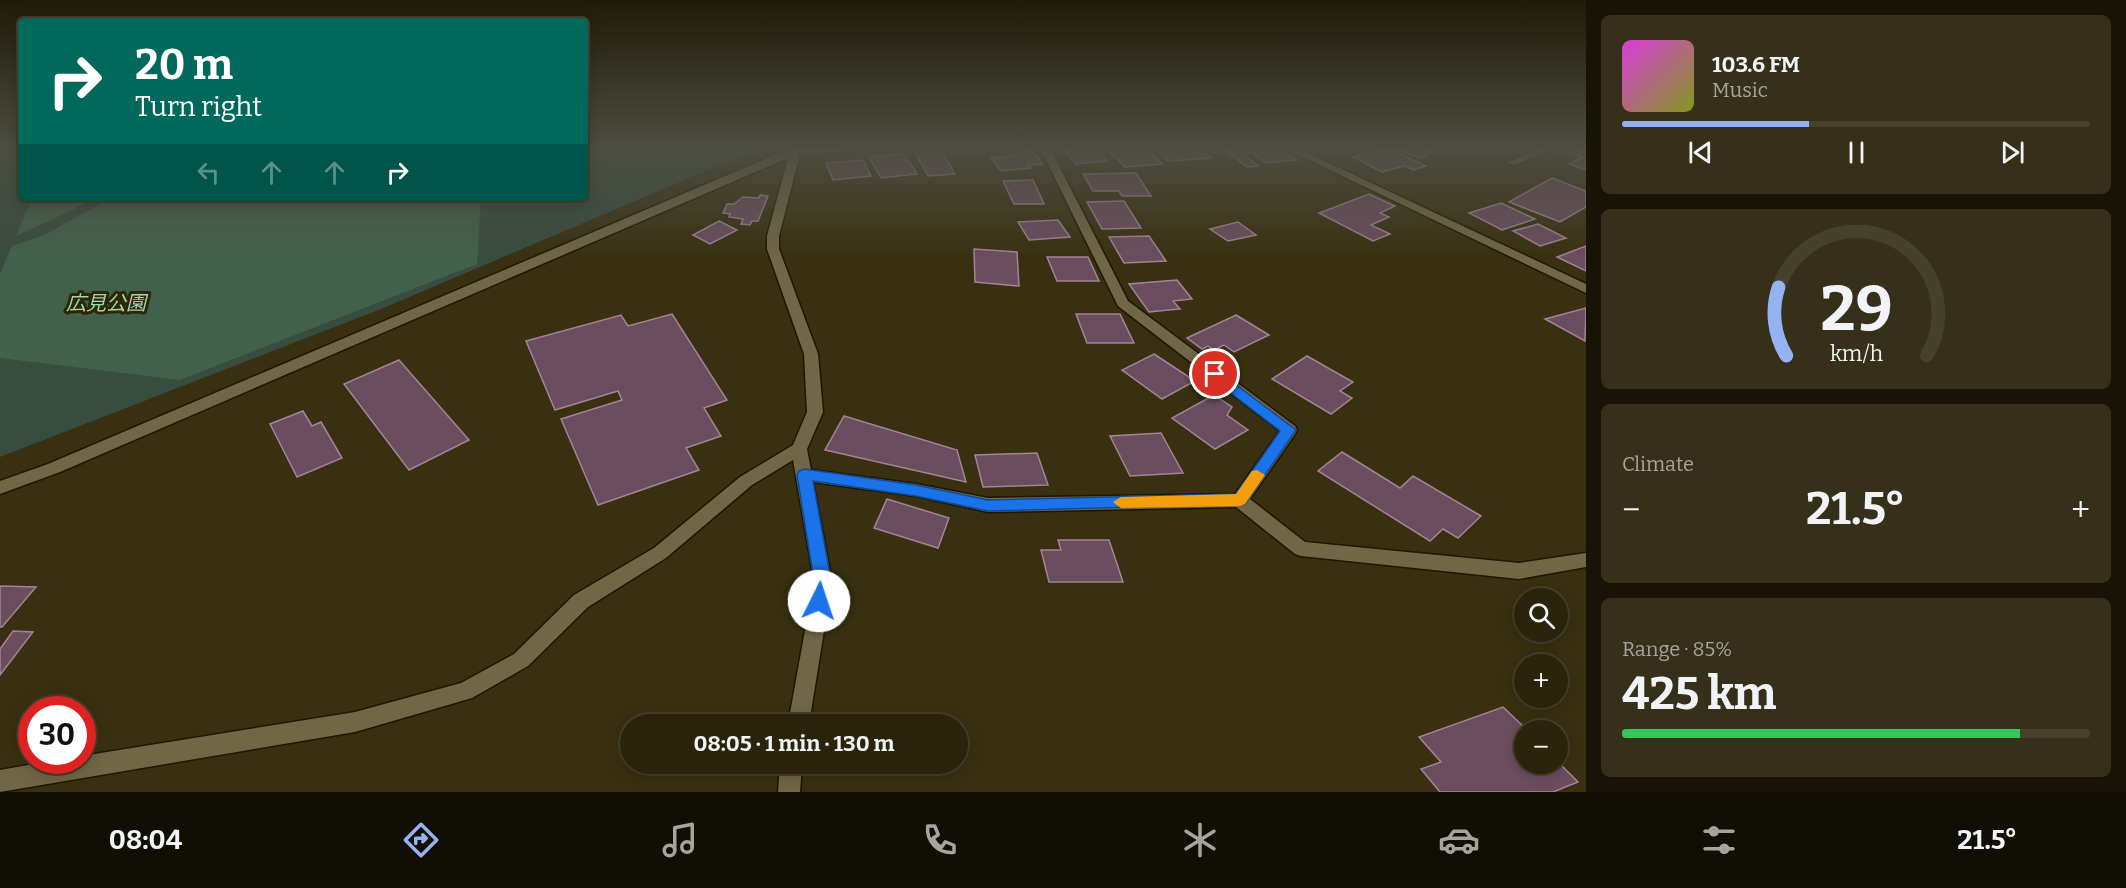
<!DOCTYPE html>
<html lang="en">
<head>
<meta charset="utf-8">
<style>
  :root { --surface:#2a240c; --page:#36301a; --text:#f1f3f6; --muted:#a5a49d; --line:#46412d; --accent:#95b2f1 }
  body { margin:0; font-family:Bitter,"Noto Sans JP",serif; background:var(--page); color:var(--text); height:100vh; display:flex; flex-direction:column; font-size:22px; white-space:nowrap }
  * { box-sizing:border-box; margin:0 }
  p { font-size:20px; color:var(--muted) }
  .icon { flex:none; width:33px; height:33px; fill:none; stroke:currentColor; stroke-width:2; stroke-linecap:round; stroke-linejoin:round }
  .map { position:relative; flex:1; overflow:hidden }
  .details { display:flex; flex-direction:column; gap:15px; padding:15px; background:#171407; width:540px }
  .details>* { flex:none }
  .hud { position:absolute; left:18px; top:18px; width:570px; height:183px; border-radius:6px; box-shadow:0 3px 15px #0003,0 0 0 2px var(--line); background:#00695c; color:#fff; overflow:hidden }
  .buttons { position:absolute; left:1514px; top:588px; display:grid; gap:12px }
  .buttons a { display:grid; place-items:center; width:54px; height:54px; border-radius:50%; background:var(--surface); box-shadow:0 3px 15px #0003,0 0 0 2px var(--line); font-size:30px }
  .speed { position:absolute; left:18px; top:696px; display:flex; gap:12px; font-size:30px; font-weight:700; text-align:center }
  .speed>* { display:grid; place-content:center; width:78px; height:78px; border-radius:50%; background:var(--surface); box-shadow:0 3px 15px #0003,0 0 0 2px var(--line); line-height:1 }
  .speed .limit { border:9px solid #d22; background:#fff; color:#111 }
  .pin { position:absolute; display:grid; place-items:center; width:51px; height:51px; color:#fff; margin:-26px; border:3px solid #fff; border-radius:50%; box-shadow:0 2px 6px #0007 }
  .me { position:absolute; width:66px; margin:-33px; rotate:4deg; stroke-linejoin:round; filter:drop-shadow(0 0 4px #0008) }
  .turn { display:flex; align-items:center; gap:21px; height:126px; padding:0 18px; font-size:27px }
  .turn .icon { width:78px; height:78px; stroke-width:2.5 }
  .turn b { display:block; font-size:42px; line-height:51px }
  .lanes { display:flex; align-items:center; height:57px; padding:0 18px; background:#0003; justify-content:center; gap:30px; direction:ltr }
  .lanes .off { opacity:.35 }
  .big { font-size:45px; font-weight:700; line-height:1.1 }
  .details .card { flex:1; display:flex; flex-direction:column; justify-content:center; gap:9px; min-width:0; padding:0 21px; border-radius:9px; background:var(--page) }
  .details .dial { align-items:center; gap:0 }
  .dial svg { height:156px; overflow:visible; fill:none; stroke:var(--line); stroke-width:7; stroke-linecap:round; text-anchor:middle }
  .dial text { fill:var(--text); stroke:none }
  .song { display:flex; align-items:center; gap:18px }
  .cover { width:72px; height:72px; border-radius:9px; background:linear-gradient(135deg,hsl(300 70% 55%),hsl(70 70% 35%)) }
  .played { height:6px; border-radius:3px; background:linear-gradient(90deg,var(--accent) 40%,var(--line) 40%) }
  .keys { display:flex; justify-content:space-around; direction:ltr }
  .heat { display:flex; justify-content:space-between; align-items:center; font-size:33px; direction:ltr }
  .charge { height:9px; border-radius:4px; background:linear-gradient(90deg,#34c759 85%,var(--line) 0) }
  .trip { position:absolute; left:620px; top:714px; width:348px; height:60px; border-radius:30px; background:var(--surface); box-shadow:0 3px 15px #0003,0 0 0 2px var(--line); font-weight:700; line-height:60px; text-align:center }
  .tabs { display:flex; height:96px; justify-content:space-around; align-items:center; background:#110e05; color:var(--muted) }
  .tabs .icon { width:42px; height:42px }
  .tabs .current { color:var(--accent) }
  .tabs b { font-size:27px; color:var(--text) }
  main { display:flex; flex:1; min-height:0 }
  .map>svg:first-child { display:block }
</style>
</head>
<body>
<main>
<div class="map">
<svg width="1586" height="792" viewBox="0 0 1586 792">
  <rect width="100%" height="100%" fill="#383010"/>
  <path fill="#384c3f" d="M0,148H21V198H585V148H767L708,170L381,309L0,457Z"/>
  <g fill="#42614d">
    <path d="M32,198H92L73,210L16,236Z"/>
    <path d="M111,198H481L477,264L180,380L0,358V274L12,246L44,235Z"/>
  </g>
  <g fill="#6c4d5f" stroke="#a58396" stroke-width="1.5">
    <path d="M1029,148L1043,164L1028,165L1031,168L1001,171L991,158L1015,156L1010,149Z"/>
    <path d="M1095,148L1107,161L1076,164L1063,149Z"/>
    <path d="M1106,148L1146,149L1163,164L1125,167Z"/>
    <path d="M1155,148H1201L1212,158L1168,161Z"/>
    <path d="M1222,148H1273L1283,150L1296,160L1266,163L1252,153L1243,154L1258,166L1247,167Z"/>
    <path d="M1388,148L1426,166L1413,170L1404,166L1382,172L1353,157Z"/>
    <path d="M1394,148H1437L1421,158Z"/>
    <path d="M1578,149L1586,151V170L1569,164L1582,157L1570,153Z"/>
    <path d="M943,153L955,174L928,176L916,154Z"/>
    <path d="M904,154L917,174L881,178L869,157Z"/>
    <path d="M863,160L871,176L833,180L826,163Z"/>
    <path d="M1136,173L1151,196H1122L1119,191H1093L1083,174Z"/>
    <path d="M1552,178L1586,191V207L1560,222L1509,202Z"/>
    <path d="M1033,180L1044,204H1014L1003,181Z"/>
    <path d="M1369,194L1395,206L1380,213L1389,217L1371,225L1390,234L1373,241L1319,213Z"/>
    <path d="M760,195L768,196L758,221H752L750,225L741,224L743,219L729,217L730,214L723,213L727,204H734L743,197L759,198Z"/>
    <path d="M1124,201L1141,228L1102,229L1087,202Z"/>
    <path d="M1501,203L1535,219L1502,230L1469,213Z"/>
    <path d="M1058,220L1070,237L1029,240L1018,222Z"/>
    <path d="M719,221L737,230L710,244L693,235Z"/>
    <path d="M1238,222L1256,235L1228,241L1210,229Z"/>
    <path d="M1538,224L1566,238L1540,246L1513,231Z"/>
    <path d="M1149,236L1166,261L1124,263L1109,237Z"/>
    <path d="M1586,246V271L1557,257Z"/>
    <path d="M974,249L1017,252L1019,286L975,282Z"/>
    <path d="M1047,257H1088L1099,281H1057Z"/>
    <path d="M1177,280L1192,299L1173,301L1180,309L1149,312L1129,284Z"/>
    <path d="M1586,308L1585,341L1545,319Z"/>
    <path d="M672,314L727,400L704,408L721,436L686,448L699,470L598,505L561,419L622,400L618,391L555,410L526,341L621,315L628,326Z"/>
    <path d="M1076,314H1120L1134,343H1087Z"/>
    <path d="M1236,315L1269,335L1234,352L1224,345L1214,350L1208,346L1202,349L1187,338Z"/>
    <path d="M1154,354L1195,381L1162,399L1122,370Z"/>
    <path d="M1307,356L1353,382L1340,391L1352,398L1331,414L1272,379Z"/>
    <path d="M399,360L469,440L409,470L344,384Z"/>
    <path d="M1214,395L1232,407L1227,415L1248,430L1215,449L1172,418Z"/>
    <path d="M303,411L312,426L321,422L342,458L297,477L270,424Z"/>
    <path d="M844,416L957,450L966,482L825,450Z"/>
    <path d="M1161,433L1183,473L1130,476L1110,436Z"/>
    <path d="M1342,452L1400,488L1413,476L1481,516L1458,538L1443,529L1430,541L1318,471Z"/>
    <path d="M1037,453L1048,485L983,487L975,455Z"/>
    <path d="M887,499L949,518L938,548L874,528Z"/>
    <path d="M1058,540H1109L1123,582H1049L1041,550H1061Z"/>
    <path d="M0,586L36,587L2,627H0Z"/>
    <path d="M13,631L33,632L0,675V649Z"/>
    <path d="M1503,707L1527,730H1524V764H1557V761L1578,782L1553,792H1440L1421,769L1441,762L1419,737Z"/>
  </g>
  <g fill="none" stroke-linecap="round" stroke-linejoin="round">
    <defs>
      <g id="minor">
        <path d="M791,148H862L857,151L800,154L779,236V249L818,354L823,412L807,449L811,470L916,484L988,498L1235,494L1280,431L1118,306L1040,148H1050L1128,301L1295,426L1297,430L1295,434L1250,499L1305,542L1519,563L1586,553V567L1519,579L1301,556L1295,554L1236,507L988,512L916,496L813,482L832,581L809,724H788L814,581L793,460L752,485L666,558L588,607L528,666L472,698L355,732L0,792V770L57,760H82V756L355,712L461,683L514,654L574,595L654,548L740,477L793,445L807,412L804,354L767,249V236L788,158L60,472L0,494V481L48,464Z"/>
        <path d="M1284,148H1297L1586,284V293Z"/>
        <path d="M1540,148H1554L1515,165L1506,163Z"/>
        <path d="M780,764H802L800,792H778Z"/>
      </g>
    </defs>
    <use href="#minor" stroke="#1f1700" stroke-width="3"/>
    <use href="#minor" fill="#706746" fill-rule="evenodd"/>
  </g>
  <linearGradient id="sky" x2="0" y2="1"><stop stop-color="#1f1a09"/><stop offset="0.57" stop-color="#4d4e42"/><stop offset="1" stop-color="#4d4e42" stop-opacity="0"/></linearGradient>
  <rect width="1586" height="259" fill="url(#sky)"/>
  <path fill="#1a73e8" stroke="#114b97" stroke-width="1.5" d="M1215,369L1296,430L1245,504L988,511L916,496L813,481L831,580L825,606L819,608L813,606L811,601L814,580L797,475L799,471L804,469L916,485L988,500L1236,494L1280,431L1210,377L1208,374Z"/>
  <path fill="#f59e0b" d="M1257,470L1265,475L1245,504L1240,506L1121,508L1113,502L1121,497L1236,494L1252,471Z"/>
  <g text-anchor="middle" stroke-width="6" stroke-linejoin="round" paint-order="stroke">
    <g font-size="20" font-style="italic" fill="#9ed7b1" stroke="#2e2605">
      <text x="106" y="310">広見公園</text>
    </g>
  </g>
</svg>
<div class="buttons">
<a><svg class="icon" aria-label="search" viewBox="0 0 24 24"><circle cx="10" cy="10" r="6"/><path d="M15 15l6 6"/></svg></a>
<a>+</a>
<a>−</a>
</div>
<div class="speed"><div class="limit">30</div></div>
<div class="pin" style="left:1215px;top:374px;background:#d93025"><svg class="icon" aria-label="arrive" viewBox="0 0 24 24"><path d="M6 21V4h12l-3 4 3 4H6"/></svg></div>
<svg class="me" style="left:819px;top:601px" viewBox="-20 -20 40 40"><circle r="19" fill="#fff"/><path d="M0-13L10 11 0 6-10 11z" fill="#1a73e8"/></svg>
<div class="trip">08:05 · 1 min · 130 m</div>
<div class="hud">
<div class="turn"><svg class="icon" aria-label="right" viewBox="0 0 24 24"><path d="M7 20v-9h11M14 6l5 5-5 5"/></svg><div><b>20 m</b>Turn right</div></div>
<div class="lanes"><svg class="icon off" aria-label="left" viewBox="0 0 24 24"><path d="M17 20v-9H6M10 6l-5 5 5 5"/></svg><svg class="icon off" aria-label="ahead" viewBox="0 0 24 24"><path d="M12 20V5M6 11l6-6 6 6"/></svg><svg class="icon off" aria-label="ahead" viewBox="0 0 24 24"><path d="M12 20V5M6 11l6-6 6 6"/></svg><svg class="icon" aria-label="right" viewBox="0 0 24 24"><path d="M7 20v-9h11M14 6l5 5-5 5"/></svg></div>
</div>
</div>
<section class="details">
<div class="card">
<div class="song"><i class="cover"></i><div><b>103.6 FM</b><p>Music</p></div></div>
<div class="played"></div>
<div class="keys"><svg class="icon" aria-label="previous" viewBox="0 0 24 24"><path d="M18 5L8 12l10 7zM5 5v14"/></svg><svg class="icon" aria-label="pause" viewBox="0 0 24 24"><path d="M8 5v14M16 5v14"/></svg><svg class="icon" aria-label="next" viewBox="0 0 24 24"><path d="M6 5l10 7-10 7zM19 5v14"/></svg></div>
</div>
<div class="card dial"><svg viewBox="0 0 100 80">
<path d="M14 69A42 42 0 1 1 86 69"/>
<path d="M14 69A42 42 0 0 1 10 34" stroke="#95b2f1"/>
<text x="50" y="56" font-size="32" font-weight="700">29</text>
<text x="50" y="72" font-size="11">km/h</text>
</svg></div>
<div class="card"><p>Climate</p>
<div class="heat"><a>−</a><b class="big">21.5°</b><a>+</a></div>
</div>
<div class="card"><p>Range · 85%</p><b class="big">425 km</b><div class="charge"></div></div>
</section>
</main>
<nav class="tabs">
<b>08:04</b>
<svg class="icon current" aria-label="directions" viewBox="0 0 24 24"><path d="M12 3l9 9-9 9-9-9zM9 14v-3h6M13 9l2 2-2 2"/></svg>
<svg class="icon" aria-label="music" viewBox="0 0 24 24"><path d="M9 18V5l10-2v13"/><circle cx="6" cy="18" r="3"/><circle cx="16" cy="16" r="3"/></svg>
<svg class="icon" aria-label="phone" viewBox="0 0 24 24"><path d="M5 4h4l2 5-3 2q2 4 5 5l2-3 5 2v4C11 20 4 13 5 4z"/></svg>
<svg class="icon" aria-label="climate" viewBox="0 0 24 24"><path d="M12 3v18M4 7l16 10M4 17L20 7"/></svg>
<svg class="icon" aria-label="car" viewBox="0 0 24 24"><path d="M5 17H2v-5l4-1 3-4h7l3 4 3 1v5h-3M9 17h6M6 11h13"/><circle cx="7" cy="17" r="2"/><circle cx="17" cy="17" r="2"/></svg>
<svg class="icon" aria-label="filters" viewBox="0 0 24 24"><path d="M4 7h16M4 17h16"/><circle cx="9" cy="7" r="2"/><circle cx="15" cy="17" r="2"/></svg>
<b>21.5°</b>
</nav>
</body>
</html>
